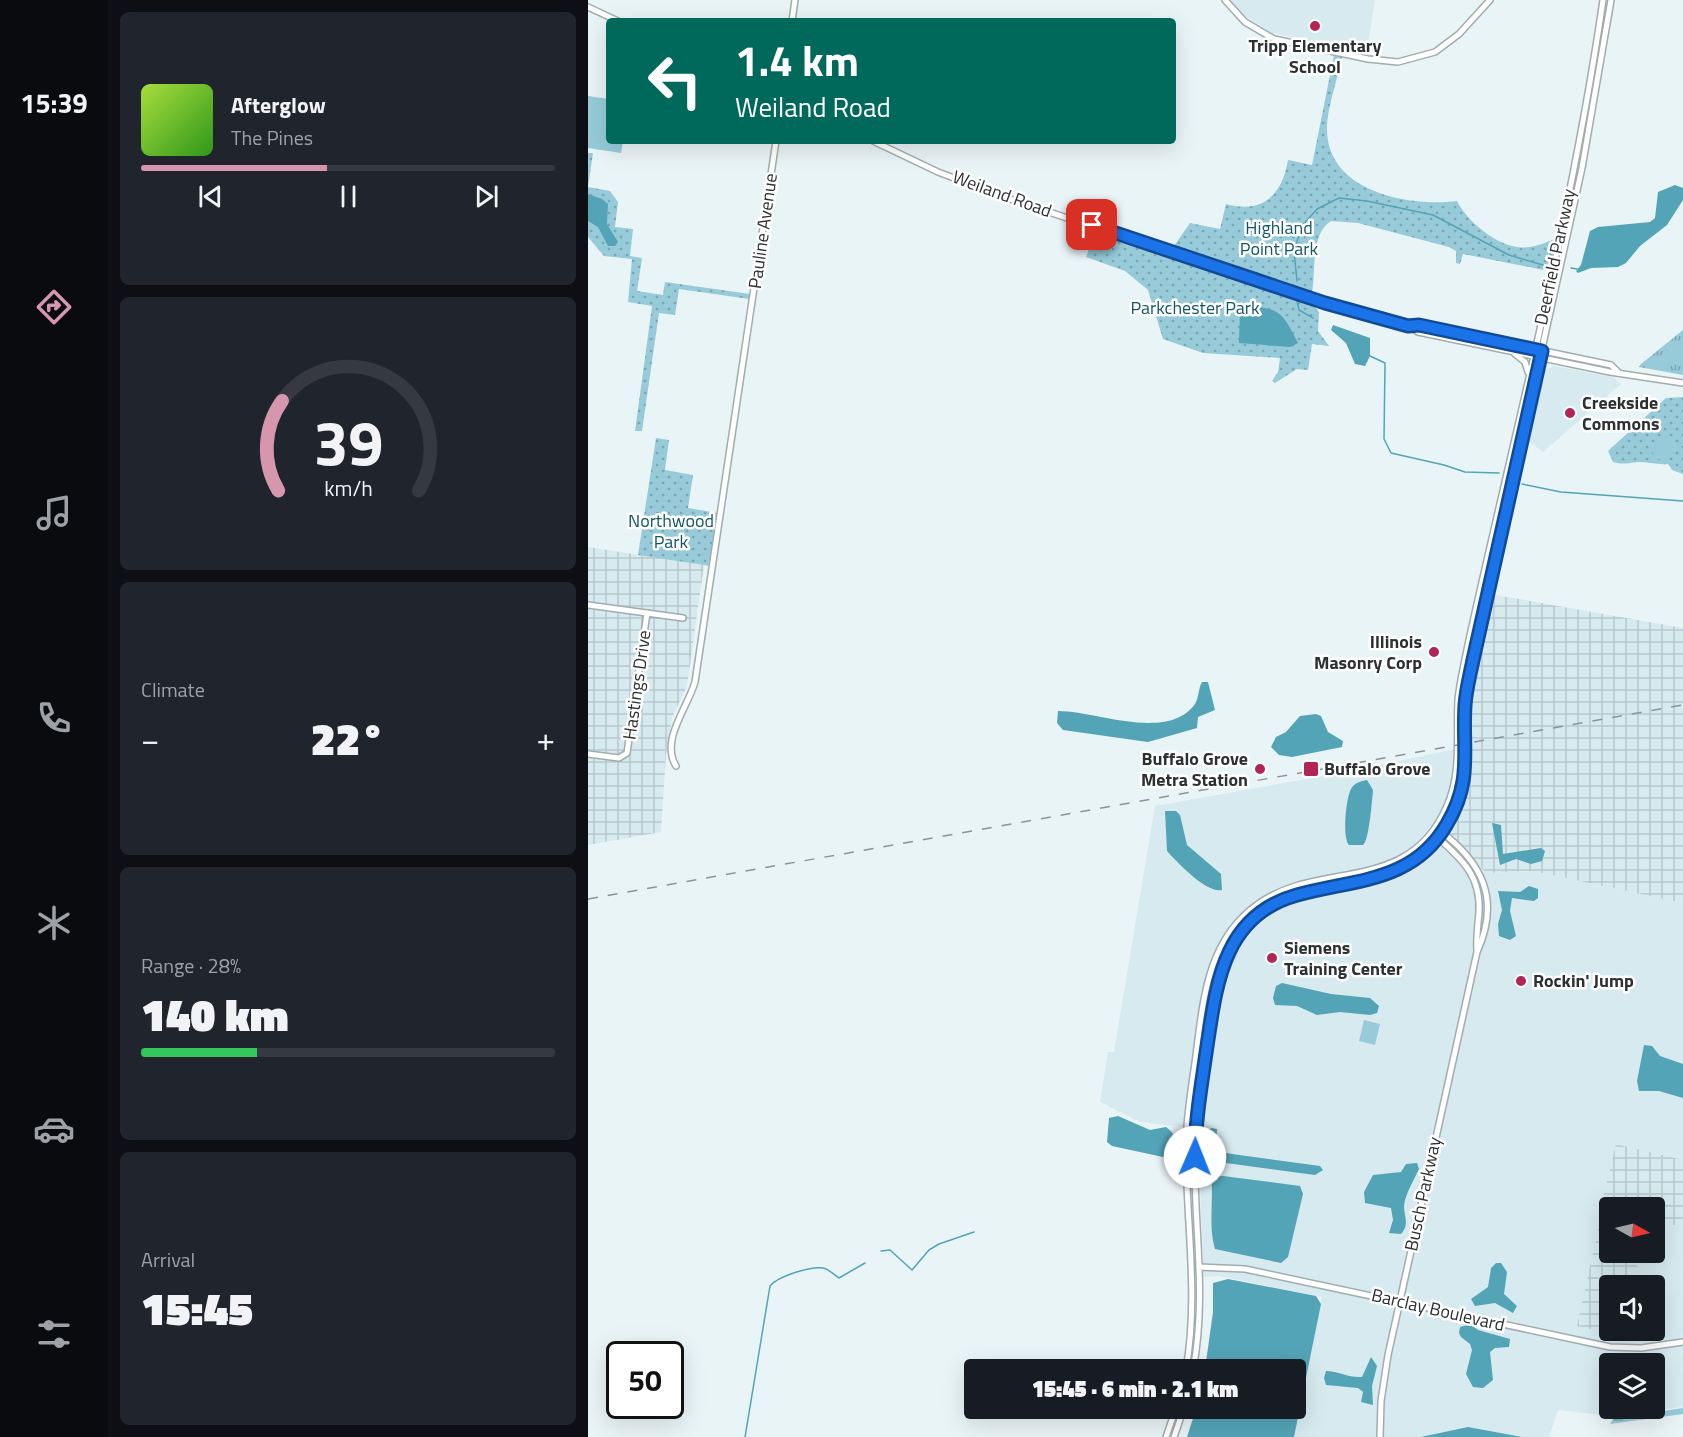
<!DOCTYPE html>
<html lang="en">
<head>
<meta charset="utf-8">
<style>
  :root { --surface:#171b24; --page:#20242c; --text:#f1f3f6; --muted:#9ea1a6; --line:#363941; --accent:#d696ae }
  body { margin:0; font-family:"Titillium Web",sans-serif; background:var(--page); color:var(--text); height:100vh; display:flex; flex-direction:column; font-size:22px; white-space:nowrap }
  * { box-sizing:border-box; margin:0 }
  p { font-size:20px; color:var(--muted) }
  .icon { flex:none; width:33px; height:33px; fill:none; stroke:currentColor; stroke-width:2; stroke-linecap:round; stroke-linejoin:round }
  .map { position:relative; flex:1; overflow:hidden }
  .sheet { display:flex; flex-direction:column; gap:12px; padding:12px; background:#0d0f14; width:480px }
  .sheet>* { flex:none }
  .guide { position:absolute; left:18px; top:18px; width:570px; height:126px; border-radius:6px; box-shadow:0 6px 24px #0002; background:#00695c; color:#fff; overflow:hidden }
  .needle { width:39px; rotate:98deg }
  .fabs { position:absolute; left:1011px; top:1197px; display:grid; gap:12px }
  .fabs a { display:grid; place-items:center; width:66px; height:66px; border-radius:6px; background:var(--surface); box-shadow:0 6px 24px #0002; font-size:30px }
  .speed { position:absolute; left:18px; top:1341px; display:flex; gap:12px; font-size:30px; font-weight:700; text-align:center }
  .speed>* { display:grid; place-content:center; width:78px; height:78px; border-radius:50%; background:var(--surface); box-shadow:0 6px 24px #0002; line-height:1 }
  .speed .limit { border:3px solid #111; border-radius:9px; background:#fff; color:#111 }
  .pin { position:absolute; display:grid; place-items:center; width:51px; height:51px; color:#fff; margin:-26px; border-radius:12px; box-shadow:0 3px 9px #0006 }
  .me { position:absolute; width:66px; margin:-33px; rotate:1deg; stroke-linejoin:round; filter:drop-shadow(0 0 4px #0008) }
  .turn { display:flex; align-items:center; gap:21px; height:126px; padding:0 30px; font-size:27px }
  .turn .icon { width:78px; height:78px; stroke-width:2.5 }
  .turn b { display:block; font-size:42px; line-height:51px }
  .big { font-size:45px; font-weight:800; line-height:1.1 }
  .sheet .card { flex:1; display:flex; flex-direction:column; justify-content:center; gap:9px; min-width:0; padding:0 21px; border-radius:9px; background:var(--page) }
  .sheet .dial { align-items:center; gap:0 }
  .dial svg { height:156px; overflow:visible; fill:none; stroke:var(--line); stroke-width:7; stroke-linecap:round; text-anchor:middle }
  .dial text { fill:var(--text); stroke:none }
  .song { display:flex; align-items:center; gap:18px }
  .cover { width:72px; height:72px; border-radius:9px; background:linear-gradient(135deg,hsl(80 70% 55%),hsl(110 70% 35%)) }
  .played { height:6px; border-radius:3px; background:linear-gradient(90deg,var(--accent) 45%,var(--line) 45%) }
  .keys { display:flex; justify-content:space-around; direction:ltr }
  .heat { display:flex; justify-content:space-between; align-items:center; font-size:33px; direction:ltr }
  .charge { height:9px; border-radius:4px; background:linear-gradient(90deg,#34c759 28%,var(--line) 0) }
  .trip { position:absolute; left:376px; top:1359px; width:342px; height:60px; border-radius:6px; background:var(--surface); box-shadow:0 6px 24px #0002; font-weight:800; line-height:60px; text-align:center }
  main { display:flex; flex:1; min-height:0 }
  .tabs { display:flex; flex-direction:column; width:108px; justify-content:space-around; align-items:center; background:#090b0e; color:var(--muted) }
  .tabs .icon { width:42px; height:42px }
  .tabs .active { color:var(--accent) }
  .tabs b { font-size:27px; color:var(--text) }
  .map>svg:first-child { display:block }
</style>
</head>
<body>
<main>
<nav class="tabs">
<b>15:39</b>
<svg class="icon active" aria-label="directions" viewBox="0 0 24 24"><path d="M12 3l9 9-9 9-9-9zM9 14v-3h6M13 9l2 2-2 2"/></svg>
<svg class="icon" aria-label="music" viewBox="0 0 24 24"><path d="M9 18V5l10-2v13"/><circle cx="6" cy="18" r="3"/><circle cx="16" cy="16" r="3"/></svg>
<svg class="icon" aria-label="phone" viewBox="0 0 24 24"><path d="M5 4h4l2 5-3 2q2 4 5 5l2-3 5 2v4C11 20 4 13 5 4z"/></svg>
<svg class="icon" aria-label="climate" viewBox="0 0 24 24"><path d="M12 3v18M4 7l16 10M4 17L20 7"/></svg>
<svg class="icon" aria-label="car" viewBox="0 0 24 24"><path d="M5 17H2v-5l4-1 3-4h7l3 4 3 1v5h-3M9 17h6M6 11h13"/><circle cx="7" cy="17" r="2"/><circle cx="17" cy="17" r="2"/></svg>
<svg class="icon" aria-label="filters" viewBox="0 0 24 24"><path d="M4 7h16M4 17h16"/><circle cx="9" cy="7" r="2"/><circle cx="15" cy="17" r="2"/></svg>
</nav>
<section class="sheet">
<div class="card">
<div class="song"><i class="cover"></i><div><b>Afterglow</b><p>The Pines</p></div></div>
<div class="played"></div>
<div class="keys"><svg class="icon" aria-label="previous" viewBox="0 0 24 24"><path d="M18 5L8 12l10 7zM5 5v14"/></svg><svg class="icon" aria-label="pause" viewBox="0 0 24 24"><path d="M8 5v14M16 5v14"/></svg><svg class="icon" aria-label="next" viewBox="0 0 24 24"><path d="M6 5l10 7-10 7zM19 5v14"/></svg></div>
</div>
<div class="card dial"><svg viewBox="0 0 100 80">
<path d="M14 69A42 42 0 1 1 86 69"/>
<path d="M14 69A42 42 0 0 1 16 23" stroke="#d696ae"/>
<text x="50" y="56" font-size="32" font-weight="700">39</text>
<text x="50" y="72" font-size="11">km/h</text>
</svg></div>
<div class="card"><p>Climate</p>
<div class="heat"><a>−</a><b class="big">22°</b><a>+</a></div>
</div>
<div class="card"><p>Range · 28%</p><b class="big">140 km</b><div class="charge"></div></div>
<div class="card"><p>Arrival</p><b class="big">15:45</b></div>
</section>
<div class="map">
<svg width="1095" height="1437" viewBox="0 0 1095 1437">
  <defs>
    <pattern id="industrial-grid" width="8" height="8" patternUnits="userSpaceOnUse" patternTransform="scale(1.5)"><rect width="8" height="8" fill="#d6eaf0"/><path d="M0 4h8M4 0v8" fill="none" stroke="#b8c9ce"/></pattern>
    <pattern id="grass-tufts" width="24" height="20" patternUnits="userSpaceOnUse" patternTransform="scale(1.5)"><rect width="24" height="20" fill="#97cbd9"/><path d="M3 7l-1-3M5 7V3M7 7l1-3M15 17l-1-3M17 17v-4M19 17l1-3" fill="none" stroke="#7ba5b1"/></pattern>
    <pattern id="forest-firs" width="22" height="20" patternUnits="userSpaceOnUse" patternTransform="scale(1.5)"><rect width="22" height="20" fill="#97cbd9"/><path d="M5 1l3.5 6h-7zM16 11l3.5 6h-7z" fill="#7ba5b1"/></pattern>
    <pattern id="park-dots" width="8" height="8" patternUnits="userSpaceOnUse" patternTransform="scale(1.5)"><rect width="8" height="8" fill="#97cbd9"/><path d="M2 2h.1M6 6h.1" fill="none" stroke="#7ba5b1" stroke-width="1.8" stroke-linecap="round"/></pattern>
  </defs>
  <rect width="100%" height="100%" fill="#e9f4f7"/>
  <g fill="#d6eaf0" fill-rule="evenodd">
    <path d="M642,0H787L779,50L773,53L684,33L654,14Z"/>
    <path d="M966,366L1025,377L1033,384L955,452L938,439L954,371Z"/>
    <path d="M867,749L865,780L852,815L827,845L798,863L687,890L665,904L633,937L619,974L596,1127L552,1122L512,1102L520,1052H526L567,806L764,771Z"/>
    <path d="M859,831L898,873L945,871L1095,903V1407L1023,1416L970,1410L961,1437H706L734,1297L631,1276L613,1277L615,1257L610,1138L633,977L644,950L656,934L676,916L697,903L800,878L821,867L847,848ZM1022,1208H1066V1252H1022ZM1022,1286H1066V1330H1022ZM1022,1364H1066V1408H1022Z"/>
  </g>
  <g fill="url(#industrial-grid)">
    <path d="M0,547L116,565L99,686L84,718L78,755L73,832L0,845Z"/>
    <path d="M902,594L1095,628V903L945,871L898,873L859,831L878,780L880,715L888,657Z"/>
    <path d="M1028,1144L1095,1160V1227L1067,1220L1066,1208L1013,1207Z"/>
    <path d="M1012,1221L1021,1223L1022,1252L1052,1253L1045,1285L1022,1286V1330L1035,1331L1033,1336L989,1326Z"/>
  </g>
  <path fill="url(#grass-tufts)" d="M1095,330V375L1051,367L1053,364Z"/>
  <path fill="url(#forest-firs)" d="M1095,1408V1414L1022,1424L1025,1419Z"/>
  <g fill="url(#park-dots)">
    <path d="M746,55L754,57C750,78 739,108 739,129C739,192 821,207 869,201C879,222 915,252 941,247C950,246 960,242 968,238L961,271L875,254L872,264L868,263V251L861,247L770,223L743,221C722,234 728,272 724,292L586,246L602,223L632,229L638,204C675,214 694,195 700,160L724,165Z"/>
    <path d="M0,153H5L0,187L22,191L30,202L27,227L45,229L42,256L54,258L49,291L75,295L77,282L162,294L161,299L91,289L87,315L71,313L54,431H47L64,306L40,302L44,259L16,256L0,237Z"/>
    <path d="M510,235L678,287L725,305L731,312L730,331L741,346L724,344L720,370L709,369L687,383L684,381L690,372L692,358L615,353L575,339L560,290L537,271L498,257L505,239Z"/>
    <path d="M1095,397V474L1084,470L1080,464C1070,465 1060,462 1050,462C1040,463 1036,465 1025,462L1020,451L1078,398Z"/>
    <path d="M68,438L81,440L77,470L105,475L100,508L130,513L122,566L50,555Z"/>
  </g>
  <g fill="#97cbd9">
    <path d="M0,96L21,99V141H35L33,153L0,148Z"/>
    <circle cx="1075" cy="449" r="11"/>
    <path d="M776,1020L792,1024L787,1045L771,1041Z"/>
  </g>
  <g fill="#53a4b7">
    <path d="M1087,185L1095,188V200L1079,225L1052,246L1038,263L1030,267L1003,268L990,273L988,271L993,265L1002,231L1010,227L1062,222L1067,218L1070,192Z"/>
    <path d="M0,194L14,199L20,204L19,224L30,242L27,246H20L10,227L0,221Z"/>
    <path d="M657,306C693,308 694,312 710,343L702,347L651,343L652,310Z"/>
    <path d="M745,325L782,338V356L777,366L767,364L758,343L743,330Z"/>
    <path d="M614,682H620L627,710L610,717L609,728L560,742L475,730L469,723L470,711C508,711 580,742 607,704C611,698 610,689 614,682Z"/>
    <path d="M728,714L733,716L740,732L755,741L754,747L704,757L691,755L683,747L688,737L698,732L712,716Z"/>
    <path d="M779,780L785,790C784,801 781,841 775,845H761C754,837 758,798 763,789C766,783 773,781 779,780Z"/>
    <path d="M577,811H588L592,815L599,845L633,874L634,890C619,894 589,862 579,851Z"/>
    <path d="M904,823L913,825L915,854L953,848L957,851L954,861L943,864L928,859L912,865Z"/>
    <path d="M941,886L950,889V898L946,901L924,898L922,911L928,936L922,940L911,936L910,924L914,910L910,891L932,892Z"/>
    <path d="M694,983L743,994L782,998L791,1006L789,1013L782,1015L752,1012L729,1015L709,1006L687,1005L685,998L688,986Z"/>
    <path d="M1056,1045L1064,1046L1072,1056L1095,1064V1098L1071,1091H1051L1049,1081Z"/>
    <path d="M530,1116L562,1130L578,1127C592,1137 589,1149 575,1157L524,1146L519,1142L521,1118Z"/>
    <path d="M624,1128L629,1129L628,1150L630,1152L732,1166L735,1170L727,1175L623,1161L619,1153V1130Z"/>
    <path d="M829,1163L831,1169C826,1180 817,1194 816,1206C816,1217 822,1224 813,1234L801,1233L805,1220L803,1208L777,1203L776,1192L785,1175L813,1172L818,1164Z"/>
    <path d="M635,1176L712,1186L715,1194L700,1257L693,1263L627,1249C620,1226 626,1201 623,1177Z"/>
    <path d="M908,1263H913L919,1272L916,1294L929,1306L925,1313L907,1303L887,1306L883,1299L900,1287L903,1268Z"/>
    <path d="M640,1279L728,1296L733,1304L706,1437H599L608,1409L708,1408V1370L617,1369L625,1312V1283Z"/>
    <path d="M882,1324L890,1330L922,1339L921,1347L907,1348L902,1352L905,1380L895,1388L885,1387L878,1374L884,1350L882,1344L873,1337L871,1333L872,1327Z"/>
    <path d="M783,1357L789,1366L784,1386L785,1405L773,1402L775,1392L770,1388L738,1385L736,1378L738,1371C751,1371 760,1378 774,1377Z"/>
    <path d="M880,1427L934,1437H833Z"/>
  </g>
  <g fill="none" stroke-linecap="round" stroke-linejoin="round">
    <g stroke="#53a4b7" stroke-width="1.5">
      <path d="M983,268L989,269"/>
      <path d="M709,281L706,251L714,226L729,209L751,198L779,201L845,215L921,255L955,265"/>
      <path d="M709,301L711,310L725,318"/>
      <path d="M782,356L797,363L796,439L803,453L856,465L877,472L911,473"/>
      <path d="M934,484L973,492L1095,501"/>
      <path d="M293,1251L302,1250L324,1270L341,1250L351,1244L386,1232"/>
      <path d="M157,1437L182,1286C190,1276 223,1266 235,1268C241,1269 246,1275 251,1278L277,1263"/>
    </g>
    <defs>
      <g id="secondary">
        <path d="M637,0L657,22L686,39L780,59L810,62L847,52L871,34L902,0"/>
        <path d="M0,7L30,21"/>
        <path d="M204,21L207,0"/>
        <path d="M285,141L350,172L419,198L737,304L820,326L831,325L1023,365L1030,372"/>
        <path d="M822,327L830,332L1022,372L1095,383"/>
        <path d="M927,354L937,362L940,372"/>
        <path d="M0,605L95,618"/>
        <path d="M0,754L31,758L39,753L59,613"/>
        <path d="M88,766C72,740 100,707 107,682L188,141"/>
        <path d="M849,837C874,859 893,876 891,912C890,925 888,937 889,950"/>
        <path d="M611,1267L657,1269L1022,1347L1053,1348L1095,1342"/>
        <path d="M598,1370C611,1295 598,1222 598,1147C598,1119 603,1091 607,1063C615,1005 617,941 670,904C733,859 820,896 859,806C874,772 868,736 870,700C872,680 877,660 881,640C928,427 984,215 1015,0"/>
        <path d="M605,1370C620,1292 604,1216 607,1138C608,1104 616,1069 621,1035C625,1004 628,971 645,943C700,855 823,921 869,803C882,770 875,739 877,705C878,690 882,675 885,660L994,168L1023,0"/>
        <path d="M578,1437L588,1408"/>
        <path d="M586,1437L596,1408"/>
        <path d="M792,1437L793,1401L800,1355L889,952C913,899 894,862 851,830"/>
      </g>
    </defs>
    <use href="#secondary" stroke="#a2acaf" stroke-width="8"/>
    <use href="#secondary" stroke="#fff" stroke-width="5"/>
    <path stroke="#8d9496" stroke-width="1.5" stroke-dasharray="10 10" stroke-linecap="butt" d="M0,899L1095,705"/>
  </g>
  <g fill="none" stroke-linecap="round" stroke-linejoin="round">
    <defs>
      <path id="route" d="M504,225L737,303L820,326L831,325L954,351L885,660C882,675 878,690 877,705C874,751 885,780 859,824C825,883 766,879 709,895C633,916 628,988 618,1053C613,1088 607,1122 607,1157"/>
    </defs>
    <use href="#route" stroke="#114b97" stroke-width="15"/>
    <use href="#route" stroke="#1a73e8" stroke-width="10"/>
  </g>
  <g fill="#b42557" stroke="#fff" stroke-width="2">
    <circle cx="727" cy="26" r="6"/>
    <circle cx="982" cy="413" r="6"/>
    <circle cx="846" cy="652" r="6"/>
    <circle cx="672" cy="769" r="6"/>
    <rect x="715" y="761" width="16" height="16" rx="3"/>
    <circle cx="684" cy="958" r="6"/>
    <circle cx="933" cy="981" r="6"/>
  </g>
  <g text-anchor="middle" stroke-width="5" stroke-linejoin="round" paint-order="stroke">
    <g font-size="18" font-weight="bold" fill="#2c3031" stroke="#fff" text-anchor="start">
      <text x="727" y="52" text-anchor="middle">Tripp Elementary<tspan x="727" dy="21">School</tspan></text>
      <text x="994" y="409">Creekside<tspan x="994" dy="21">Commons</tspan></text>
      <text x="834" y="648" text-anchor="end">Illinois<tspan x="834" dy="21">Masonry Corp</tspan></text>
      <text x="660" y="765" text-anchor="end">Buffalo Grove<tspan x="660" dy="21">Metra Station</tspan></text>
      <text x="736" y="775">Buffalo Grove</text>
      <text x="696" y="954">Siemens<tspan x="696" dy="21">Training Center</tspan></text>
      <text x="945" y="987">Rockin' Jump</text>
    </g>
    <g font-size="18" fill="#2c3031" stroke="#fff">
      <text transform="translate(414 194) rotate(20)" y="6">Weiland Road</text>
      <text transform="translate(175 231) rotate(-82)" y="6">Pauline Avenue</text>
      <text transform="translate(967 257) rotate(-78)" y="6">Deerfield Parkway</text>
      <text transform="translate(49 685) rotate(-82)" y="6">Hastings Drive</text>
      <text transform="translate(835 1194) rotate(-78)" y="6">Busch Parkway</text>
      <text transform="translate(850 1310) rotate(13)" y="6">Barclay Boulevard</text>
    </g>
    <g font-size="18" fill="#135765" stroke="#fff">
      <text x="691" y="234">Highland<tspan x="691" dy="21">Point Park</tspan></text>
      <text x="607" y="314">Parkchester Park</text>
      <text x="83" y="527">Northwood<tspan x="83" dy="21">Park</tspan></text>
    </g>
  </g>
</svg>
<div class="fabs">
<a><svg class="needle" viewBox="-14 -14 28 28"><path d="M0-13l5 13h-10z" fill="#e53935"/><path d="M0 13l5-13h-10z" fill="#9ea1a6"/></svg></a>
<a><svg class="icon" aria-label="sound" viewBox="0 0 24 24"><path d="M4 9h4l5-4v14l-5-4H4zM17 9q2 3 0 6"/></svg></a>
<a><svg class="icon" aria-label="layers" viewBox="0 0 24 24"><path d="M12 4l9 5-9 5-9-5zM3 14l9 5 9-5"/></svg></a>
</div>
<div class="speed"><div class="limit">50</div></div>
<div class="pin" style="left:504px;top:225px;background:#d93025"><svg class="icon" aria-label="arrive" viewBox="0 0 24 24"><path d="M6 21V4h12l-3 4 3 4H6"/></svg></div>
<svg class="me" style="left:607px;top:1157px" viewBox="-20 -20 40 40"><circle r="19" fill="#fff"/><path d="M0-13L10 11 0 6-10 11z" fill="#1a73e8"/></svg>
<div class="trip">15:45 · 6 min · 2.1 km</div>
<div class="guide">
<div class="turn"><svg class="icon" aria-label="left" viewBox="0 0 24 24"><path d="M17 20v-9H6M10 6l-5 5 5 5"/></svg><div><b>1.4 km</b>Weiland Road</div></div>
</div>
</div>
</main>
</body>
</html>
